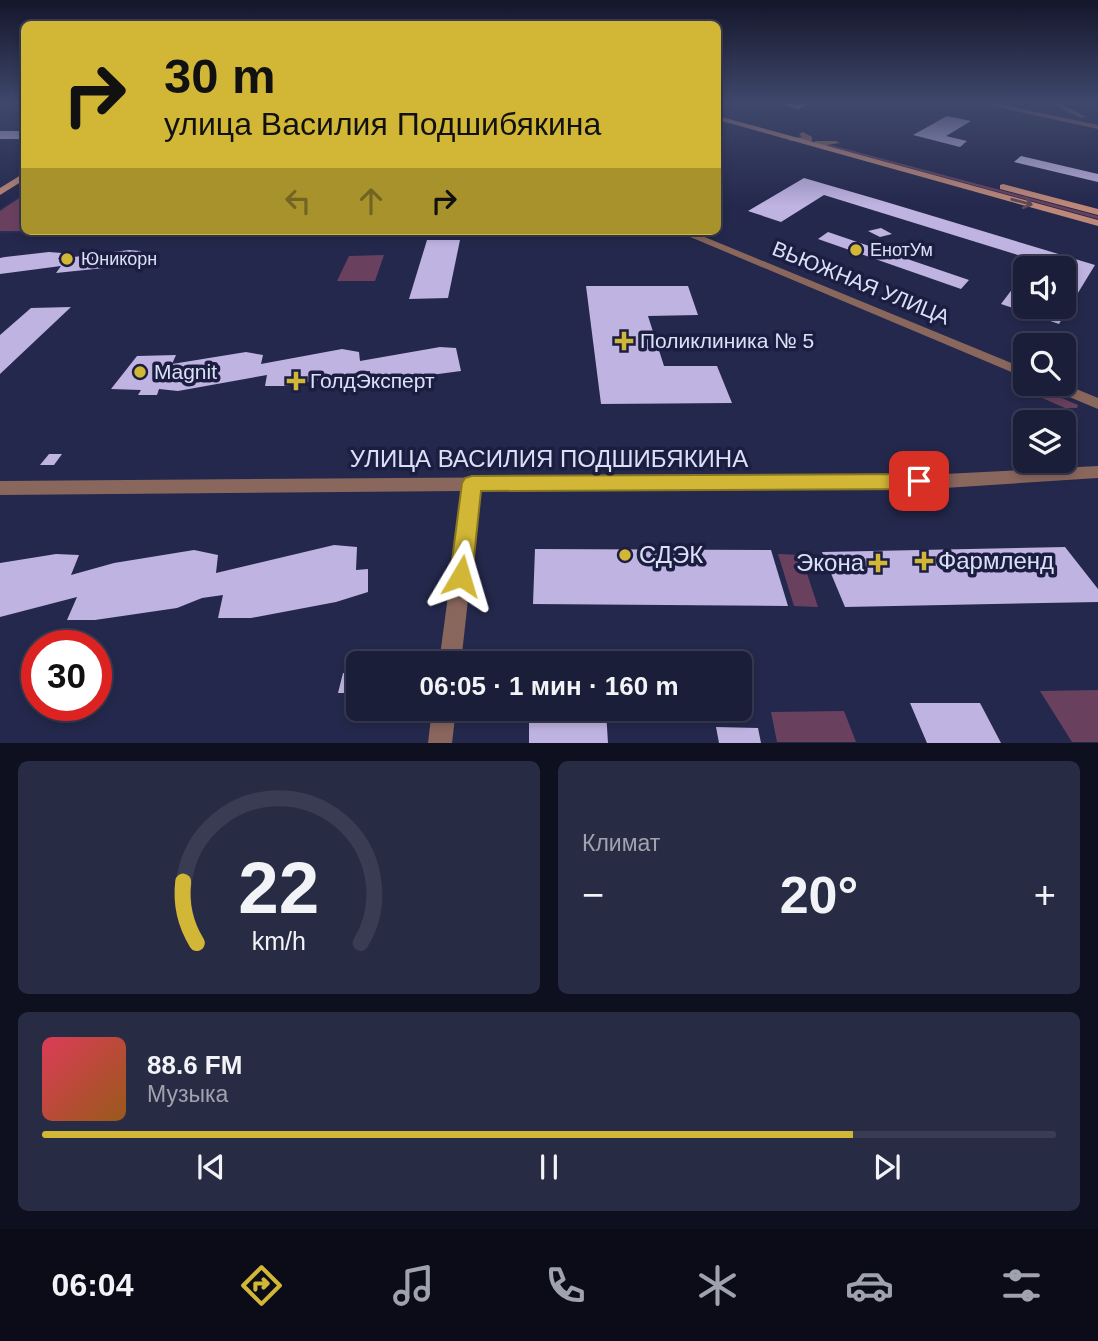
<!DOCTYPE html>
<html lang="ru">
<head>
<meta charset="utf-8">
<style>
  :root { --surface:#1b1e39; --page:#282b44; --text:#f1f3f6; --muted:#a0a2ae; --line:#393c53; --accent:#d2b736 }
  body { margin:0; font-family:Helvetica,sans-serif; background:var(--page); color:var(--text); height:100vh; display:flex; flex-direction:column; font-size:26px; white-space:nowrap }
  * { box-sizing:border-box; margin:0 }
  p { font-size:23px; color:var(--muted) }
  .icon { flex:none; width:38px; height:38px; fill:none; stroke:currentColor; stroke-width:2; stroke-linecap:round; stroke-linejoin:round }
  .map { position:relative; height:743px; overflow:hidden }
  .drawer { display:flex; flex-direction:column; gap:18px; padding:18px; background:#0f101f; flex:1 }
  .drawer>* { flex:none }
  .guide { position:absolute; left:21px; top:21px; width:700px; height:214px; border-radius:10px; box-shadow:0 4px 10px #0003,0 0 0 2px var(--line); background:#d2b736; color:#111; overflow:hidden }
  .controls { position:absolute; left:1013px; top:256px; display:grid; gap:14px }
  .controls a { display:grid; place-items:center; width:63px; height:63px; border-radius:10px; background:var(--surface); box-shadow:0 4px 10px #0003,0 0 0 2px var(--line); font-size:35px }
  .speed { position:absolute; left:21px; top:630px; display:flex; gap:14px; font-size:35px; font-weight:700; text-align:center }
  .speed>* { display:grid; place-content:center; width:91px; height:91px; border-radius:50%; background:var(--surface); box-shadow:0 4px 10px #0003,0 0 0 2px var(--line); line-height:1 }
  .speed .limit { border:10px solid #d22; background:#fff; color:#111 }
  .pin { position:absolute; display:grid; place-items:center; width:60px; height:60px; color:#fff; margin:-30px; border-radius:14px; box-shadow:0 4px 10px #0006 }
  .me { position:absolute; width:77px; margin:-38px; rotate:7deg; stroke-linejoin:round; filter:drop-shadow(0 0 5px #0008) }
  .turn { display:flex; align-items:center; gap:24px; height:147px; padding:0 28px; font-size:32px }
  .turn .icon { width:91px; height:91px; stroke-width:2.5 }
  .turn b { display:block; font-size:49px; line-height:60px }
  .lanes { display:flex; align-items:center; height:66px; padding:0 28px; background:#0003; justify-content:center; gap:35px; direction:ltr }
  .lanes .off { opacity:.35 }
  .big { font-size:52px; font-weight:700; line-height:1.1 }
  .drawer .card { flex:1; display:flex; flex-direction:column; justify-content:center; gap:10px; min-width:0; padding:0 24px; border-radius:10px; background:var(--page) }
  .drawer .dial { align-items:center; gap:0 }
  .dial svg { height:182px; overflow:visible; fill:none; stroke:var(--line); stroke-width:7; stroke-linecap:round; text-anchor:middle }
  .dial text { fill:var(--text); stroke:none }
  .song { display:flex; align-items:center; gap:21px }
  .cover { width:84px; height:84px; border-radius:10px; background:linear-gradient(135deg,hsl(350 70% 55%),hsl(30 70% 35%)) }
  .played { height:7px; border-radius:4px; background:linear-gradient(90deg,var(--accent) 80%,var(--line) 80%) }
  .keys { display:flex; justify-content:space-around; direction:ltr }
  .heat { display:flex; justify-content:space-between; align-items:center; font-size:38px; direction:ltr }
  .drawer .tiles { flex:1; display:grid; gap:18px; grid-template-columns:1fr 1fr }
  .card:last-child { grid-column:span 2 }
  .trip { position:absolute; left:346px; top:651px; width:406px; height:70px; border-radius:10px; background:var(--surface); box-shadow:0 4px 10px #0003,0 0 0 2px var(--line); font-weight:700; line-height:70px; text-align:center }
  .tabs { display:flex; height:112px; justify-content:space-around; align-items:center; background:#0b0c17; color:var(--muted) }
  .tabs .icon { width:49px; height:49px }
  .tabs .active { color:var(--accent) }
  .tabs b { font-size:32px; color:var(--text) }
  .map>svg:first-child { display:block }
</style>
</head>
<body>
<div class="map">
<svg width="1098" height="743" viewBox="0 0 1098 743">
  <rect width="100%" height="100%" fill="#24284c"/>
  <path fill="#2a2e59" d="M24,193V231H212L0,233V209Z"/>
  <g fill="#69415f">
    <path d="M827,144L1098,216V219L829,146Z"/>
    <path d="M24,195V231H88H0V211Z"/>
    <path d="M384,255L375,281H337L349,256Z"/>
    <path d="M1022,381L1078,405L1077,408H1065L1010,384Z"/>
    <path d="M778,554L801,555L818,607L794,606Z"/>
    <path d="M1098,690V742H1072L1040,691Z"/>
    <path d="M844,711L856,742H777L771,712Z"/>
  </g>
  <g fill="#bfb3e1">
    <path d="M773,102H814L798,109Z"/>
    <path d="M947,116L971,121L946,136L967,141L960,147L913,135Z"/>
    <rect x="0" y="131" width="24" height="8"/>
    <path d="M1021,156L1098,174V182L1014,162Z"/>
    <path d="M804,178L883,201L1095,265L1059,324L1001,304L1026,271V306H1064V268H1028L1034,260L824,195L781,222L748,211Z"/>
    <path d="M881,228L892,234L880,237L868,231Z"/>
    <path d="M828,232L969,280L961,289L818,239Z"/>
    <path d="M427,240H460L448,298L409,299Z"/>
    <path d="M129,250L141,251L133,265L56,273L61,266L0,274V258L5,257L49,252L62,253L58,259Z"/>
    <path d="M586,286H688L698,315L648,316L664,366H717L732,403L601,404Z"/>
    <path d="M71,307L0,374V335L31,308Z"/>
    <path d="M440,347L456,348L461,371L370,383V371L285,386H265L267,375L178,391L159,389L157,395H138L141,390L111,389L137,356L176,355L172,364L246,352L263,355L261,364L342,349L359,352L360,361Z"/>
    <path d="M49,454H62L54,465H40Z"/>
    <path d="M334,545L357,547L356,570L368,569V592L336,602L251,618H218L223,595L202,598L177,608L95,620H67L77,597L0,617V563L56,554L79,555L71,575L114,563L194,550L218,555L216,573Z"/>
    <path d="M1065,547L1098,589V602L845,607L822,552Z"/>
    <path d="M535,549L771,550L788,606L533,604Z"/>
    <path d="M343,673L359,674L356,693H338Z"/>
    <path d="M910,703H980L1001,743H927Z"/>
    <path d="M529,711H606L608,743H529Z"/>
    <path d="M716,727L758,728L761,743H719Z"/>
  </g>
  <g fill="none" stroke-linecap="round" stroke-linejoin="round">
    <g fill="#8a675d" fill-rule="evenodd">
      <path d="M974,102H989L1098,125V129Z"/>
      <path d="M1048,102H1057L1086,117L1081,118Z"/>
      <path d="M803,132L812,137V141H791L787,139L802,137L799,134Z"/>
      <path d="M815,141H836L840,143L827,145L830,148L826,150L815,145Z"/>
      <path d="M676,231H690L1026,369V378Z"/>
      <path d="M1041,383H1062L1098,398V409L1043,386Z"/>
      <path d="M1098,466V478L945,488L480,491L461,663H439L462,491L0,495V481L945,474Z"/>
      <path d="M432,709H456L452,743H428Z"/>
    </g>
    <g fill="#be8878" fill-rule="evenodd">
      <path d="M718,116L1098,220V226L718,120Z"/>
      <path d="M21,175H24V180L0,195V188Z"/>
      <path d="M1003,184L1098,209V215L1000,189V185Z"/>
    </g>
  </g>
  <defs><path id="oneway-shaft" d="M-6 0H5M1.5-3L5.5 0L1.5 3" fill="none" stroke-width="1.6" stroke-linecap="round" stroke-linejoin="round" transform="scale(1.75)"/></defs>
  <use stroke="#5c4857" href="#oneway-shaft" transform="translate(1022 202) rotate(15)"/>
  <linearGradient id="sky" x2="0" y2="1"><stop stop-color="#14162a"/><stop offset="0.5" stop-color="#3f486c"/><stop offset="1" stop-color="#3f486c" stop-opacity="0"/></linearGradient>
  <rect width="1098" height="206" fill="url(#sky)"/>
  <path fill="#d2b736" stroke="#887723" stroke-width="2" d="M919,474L925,476L928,481L925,487L919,489L481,491L472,576L469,583L461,586L453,583L450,576L462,483L465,478L472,476Z"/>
  <g fill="#d2b736" stroke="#1b1e41" stroke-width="2.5">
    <circle cx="856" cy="250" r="7"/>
    <circle cx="67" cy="259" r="7"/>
    <path d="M620.5 330.5h7v7h7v7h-7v7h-7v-7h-7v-7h7z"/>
    <circle cx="140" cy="372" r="7"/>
    <path d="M292.5 370.5h7v7h7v7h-7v7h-7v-7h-7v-7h7z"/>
    <circle cx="625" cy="555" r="7"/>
    <path d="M920.5 550.5h7v7h7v7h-7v7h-7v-7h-7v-7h7z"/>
    <path d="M874.5 552.5h7v7h7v7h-7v7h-7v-7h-7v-7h7z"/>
  </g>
  <g text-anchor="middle" stroke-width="7" stroke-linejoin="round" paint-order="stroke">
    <g font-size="18" fill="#dbe0f7" stroke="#1b1e41" text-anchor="start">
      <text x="870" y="256">ЕнотУм</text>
      <text x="81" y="265">Юникорн</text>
    </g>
    <g font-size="21" fill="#dbe0f7" stroke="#1b1e41">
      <text transform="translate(861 283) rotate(22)" y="7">ВЬЮЖНАЯ УЛИЦА</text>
    </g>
    <g font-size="21" fill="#dbe0f7" stroke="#1b1e41" text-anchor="start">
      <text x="640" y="348">Поликлиника № 5</text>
      <text x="154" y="379">Magnit</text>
      <text x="310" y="388">ГолдЭксперт</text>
    </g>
    <g font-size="24" fill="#dbe0f7" stroke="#1b1e41">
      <text x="549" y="467">УЛИЦА ВАСИЛИЯ ПОДШИБЯКИНА</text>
    </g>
    <g font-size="24" fill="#dbe0f7" stroke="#1b1e41" text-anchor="start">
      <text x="639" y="563">СДЭК</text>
      <text x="938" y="569">Фармленд</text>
      <text x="864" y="571" text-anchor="end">Экона</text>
    </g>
  </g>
</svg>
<div class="controls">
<a><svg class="icon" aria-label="sound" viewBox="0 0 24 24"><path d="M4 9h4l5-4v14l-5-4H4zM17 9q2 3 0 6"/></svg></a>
<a><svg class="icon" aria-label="search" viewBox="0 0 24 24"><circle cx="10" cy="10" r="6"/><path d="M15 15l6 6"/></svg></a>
<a><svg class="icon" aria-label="layers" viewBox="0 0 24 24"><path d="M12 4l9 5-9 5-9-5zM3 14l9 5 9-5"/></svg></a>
</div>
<div class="speed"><div class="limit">30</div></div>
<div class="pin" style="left:919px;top:481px;background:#d93025"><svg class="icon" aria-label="arrive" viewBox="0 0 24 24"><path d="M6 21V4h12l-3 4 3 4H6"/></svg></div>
<svg class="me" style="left:461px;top:576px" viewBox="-20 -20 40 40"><path d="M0-17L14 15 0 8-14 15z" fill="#d2b736" stroke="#fff" stroke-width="4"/></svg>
<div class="trip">06:05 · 1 мин · 160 m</div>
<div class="guide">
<div class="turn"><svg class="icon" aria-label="right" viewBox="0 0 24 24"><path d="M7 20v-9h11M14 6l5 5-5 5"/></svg><div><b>30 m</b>улица Василия Подшибякина</div></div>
<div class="lanes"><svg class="icon off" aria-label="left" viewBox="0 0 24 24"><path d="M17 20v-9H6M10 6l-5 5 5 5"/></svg><svg class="icon off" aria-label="ahead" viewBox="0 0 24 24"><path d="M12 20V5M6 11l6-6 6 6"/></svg><svg class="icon" aria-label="right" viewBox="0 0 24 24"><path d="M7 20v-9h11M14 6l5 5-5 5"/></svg></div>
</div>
</div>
<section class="drawer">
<div class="tiles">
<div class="card dial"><svg viewBox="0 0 100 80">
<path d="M14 69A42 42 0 1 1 86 69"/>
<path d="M14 69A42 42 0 0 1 8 42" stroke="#d2b736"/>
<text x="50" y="56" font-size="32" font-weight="700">22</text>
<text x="50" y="72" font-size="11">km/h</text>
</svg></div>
<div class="card"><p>Климат</p>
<div class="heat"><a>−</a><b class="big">20°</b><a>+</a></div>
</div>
<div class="card">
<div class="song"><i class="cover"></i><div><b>88.6 FM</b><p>Музыка</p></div></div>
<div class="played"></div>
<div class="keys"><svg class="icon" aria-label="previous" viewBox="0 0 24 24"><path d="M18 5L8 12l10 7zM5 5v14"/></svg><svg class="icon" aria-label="pause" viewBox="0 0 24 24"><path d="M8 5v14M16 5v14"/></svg><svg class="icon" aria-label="next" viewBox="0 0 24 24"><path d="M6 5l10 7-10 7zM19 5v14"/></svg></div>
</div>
</div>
</section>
<nav class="tabs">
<b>06:04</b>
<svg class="icon active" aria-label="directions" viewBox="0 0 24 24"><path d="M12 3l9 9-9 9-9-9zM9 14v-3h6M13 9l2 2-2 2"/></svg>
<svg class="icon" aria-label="music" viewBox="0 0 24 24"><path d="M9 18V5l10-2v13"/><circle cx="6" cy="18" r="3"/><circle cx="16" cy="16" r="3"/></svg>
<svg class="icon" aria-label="phone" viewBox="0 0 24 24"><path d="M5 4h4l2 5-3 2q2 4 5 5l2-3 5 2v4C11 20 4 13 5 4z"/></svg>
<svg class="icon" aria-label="climate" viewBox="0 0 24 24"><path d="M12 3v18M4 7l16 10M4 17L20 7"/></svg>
<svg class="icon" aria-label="car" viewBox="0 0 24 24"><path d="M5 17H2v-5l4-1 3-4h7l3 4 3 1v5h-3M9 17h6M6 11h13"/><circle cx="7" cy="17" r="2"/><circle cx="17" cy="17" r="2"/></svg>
<svg class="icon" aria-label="filters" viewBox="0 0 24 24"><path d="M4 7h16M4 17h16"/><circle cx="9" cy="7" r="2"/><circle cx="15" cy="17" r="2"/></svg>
</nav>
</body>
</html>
